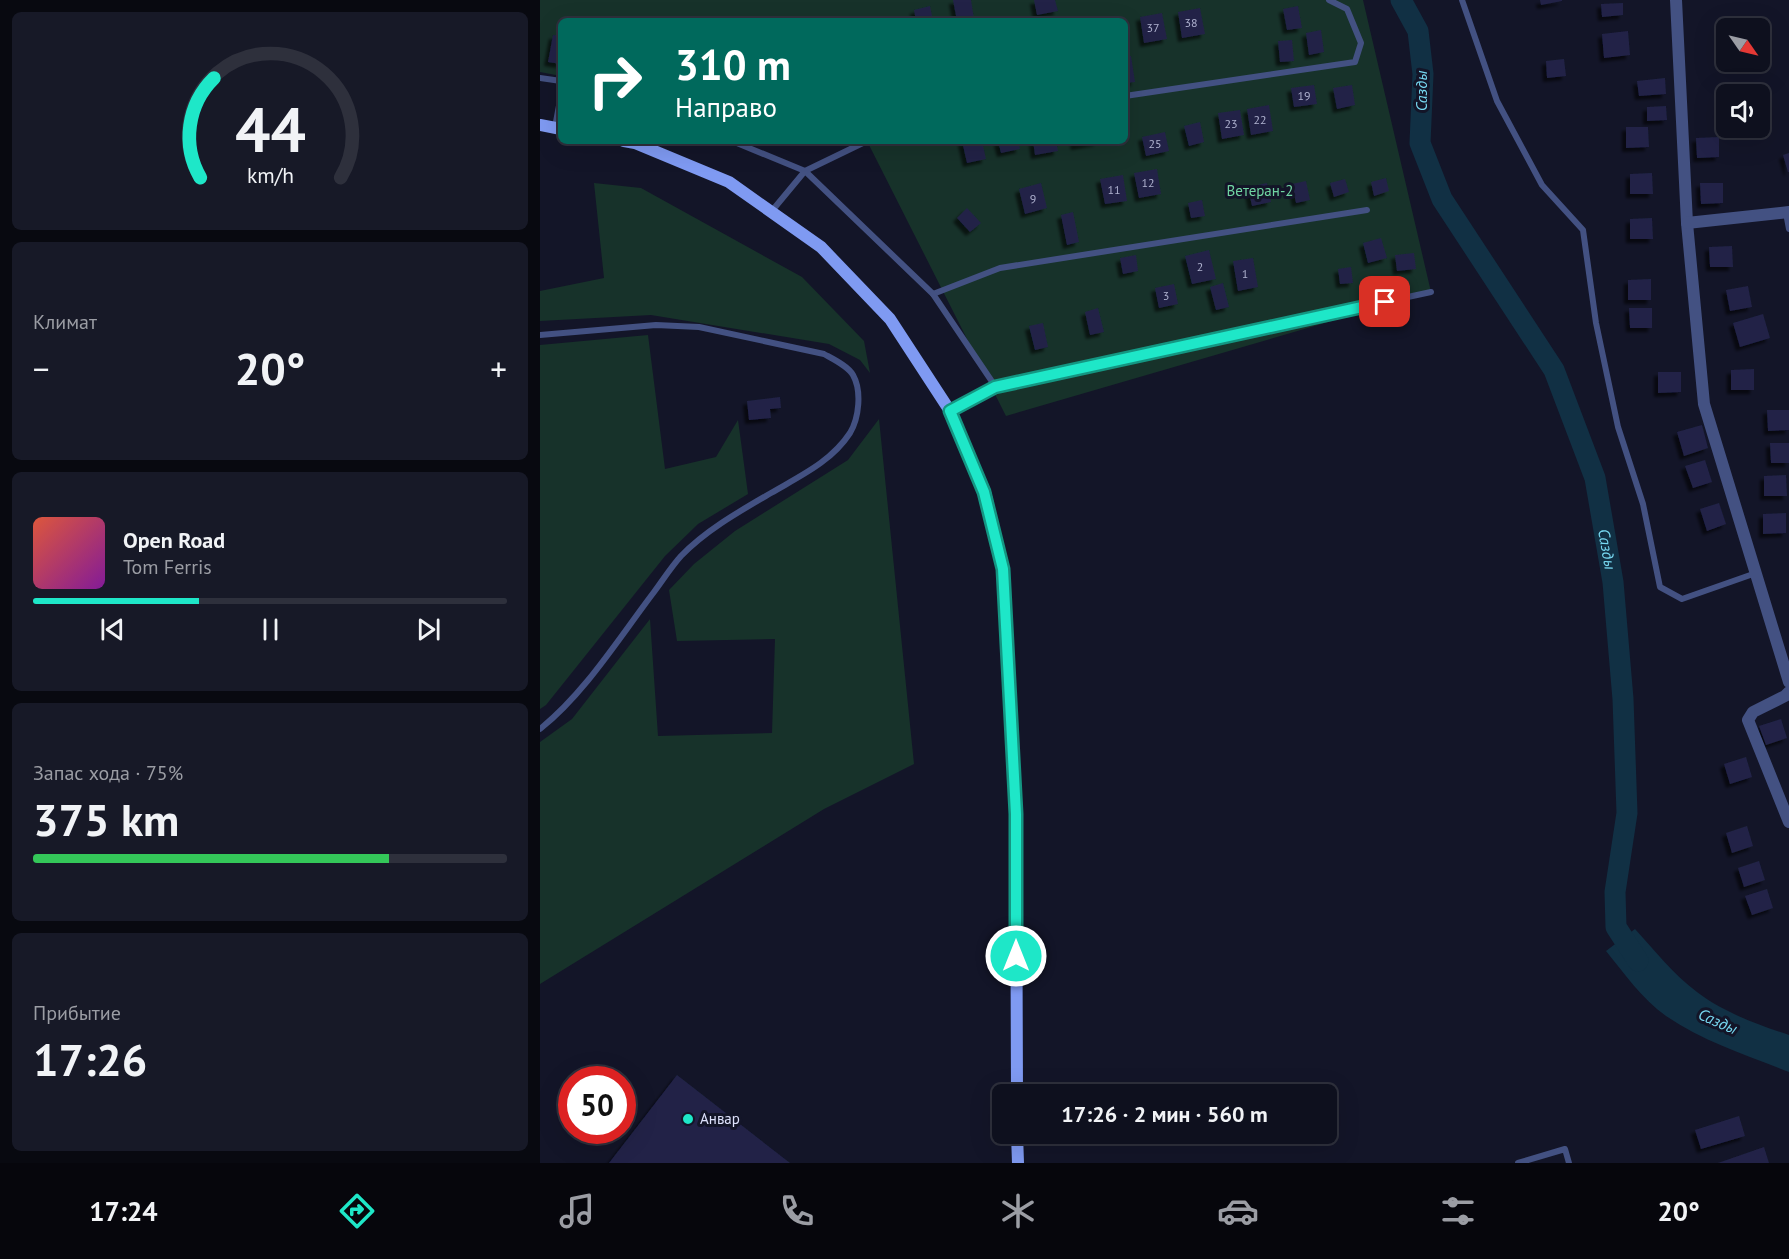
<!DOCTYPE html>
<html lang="ru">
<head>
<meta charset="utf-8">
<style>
  :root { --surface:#0e101e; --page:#171927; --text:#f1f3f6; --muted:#9b9da4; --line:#2e303c; --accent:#1ee7c8 }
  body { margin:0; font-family:"PT Sans",sans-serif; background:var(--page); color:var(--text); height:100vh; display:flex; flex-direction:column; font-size:22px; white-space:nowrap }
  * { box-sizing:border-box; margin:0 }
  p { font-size:20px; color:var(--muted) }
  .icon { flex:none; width:33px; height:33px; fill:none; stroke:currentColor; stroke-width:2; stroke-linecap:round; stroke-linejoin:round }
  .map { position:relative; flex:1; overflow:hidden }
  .sheet { display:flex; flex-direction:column; gap:12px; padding:12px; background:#080910; width:540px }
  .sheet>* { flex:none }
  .banner { position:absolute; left:18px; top:18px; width:570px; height:126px; border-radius:9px; box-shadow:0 6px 24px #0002,0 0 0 2px var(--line); background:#00695c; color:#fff; overflow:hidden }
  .needle { width:39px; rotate:124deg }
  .buttons { position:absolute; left:1176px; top:18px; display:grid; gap:12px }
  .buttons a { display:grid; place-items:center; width:54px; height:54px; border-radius:9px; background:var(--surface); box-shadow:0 6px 24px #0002,0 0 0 2px var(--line); font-size:30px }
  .speed { position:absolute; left:18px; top:1066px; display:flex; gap:12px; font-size:30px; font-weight:700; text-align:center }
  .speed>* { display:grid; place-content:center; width:78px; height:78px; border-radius:50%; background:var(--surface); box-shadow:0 6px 24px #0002,0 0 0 2px var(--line); line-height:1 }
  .speed .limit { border:9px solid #d22; background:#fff; color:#111 }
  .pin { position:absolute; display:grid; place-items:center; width:51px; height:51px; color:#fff; margin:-26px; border-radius:12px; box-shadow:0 3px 9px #0006 }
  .me { position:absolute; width:66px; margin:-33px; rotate:0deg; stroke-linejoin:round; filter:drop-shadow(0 0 4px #0008) }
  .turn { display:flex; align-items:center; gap:21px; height:126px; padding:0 18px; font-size:27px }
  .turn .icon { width:78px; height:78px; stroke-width:2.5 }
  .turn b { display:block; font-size:42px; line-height:51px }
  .big { font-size:45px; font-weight:600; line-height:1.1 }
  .sheet .tile { flex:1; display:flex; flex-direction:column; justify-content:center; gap:9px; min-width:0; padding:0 21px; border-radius:9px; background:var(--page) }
  .sheet .dial { align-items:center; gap:0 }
  .dial svg { height:156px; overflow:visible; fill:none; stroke:var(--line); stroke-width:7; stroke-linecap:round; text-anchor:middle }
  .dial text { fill:var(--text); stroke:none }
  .song { display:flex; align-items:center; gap:18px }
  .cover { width:72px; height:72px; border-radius:9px; background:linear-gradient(135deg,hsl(10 70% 55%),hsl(290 70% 35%)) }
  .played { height:6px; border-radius:3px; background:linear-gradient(90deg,var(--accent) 35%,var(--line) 35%) }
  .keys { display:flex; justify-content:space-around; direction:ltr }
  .heat { display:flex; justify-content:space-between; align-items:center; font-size:33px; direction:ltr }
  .charge { height:9px; border-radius:4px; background:linear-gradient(90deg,#34c759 75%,var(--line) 0) }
  .trip { position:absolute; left:452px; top:1084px; width:345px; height:60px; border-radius:9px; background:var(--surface); box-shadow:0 6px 24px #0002,0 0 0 2px var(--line); font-weight:600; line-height:60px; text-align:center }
  .tab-bar { display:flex; height:96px; justify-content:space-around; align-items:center; background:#06060c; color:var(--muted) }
  .tab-bar .icon { width:42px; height:42px }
  .tab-bar .on { color:var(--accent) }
  .tab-bar b { font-size:27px; color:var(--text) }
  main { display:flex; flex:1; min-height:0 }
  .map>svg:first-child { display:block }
</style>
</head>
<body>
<main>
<section class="sheet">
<div class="tile dial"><svg viewBox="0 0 100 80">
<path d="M14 69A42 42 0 1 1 86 69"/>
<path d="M14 69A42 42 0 0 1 21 18" stroke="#1ee7c8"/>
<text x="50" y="56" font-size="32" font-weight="700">44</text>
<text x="50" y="72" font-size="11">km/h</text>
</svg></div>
<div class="tile"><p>Климат</p>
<div class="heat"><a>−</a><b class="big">20°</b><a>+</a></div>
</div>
<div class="tile">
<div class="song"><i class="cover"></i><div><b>Open Road</b><p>Tom Ferris</p></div></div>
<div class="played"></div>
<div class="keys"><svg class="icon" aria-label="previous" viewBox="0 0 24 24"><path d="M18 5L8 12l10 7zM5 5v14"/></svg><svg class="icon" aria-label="pause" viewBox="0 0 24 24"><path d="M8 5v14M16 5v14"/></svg><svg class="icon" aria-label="next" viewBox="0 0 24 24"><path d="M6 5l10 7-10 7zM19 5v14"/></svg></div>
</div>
<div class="tile"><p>Запас хода · 75%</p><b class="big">375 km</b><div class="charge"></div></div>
<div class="tile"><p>Прибытие</p><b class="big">17:26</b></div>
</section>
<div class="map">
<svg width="1249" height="1163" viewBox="0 0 1249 1163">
  <defs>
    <filter id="shadow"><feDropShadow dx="-4" dy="4" stdDeviation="1.5" flood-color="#0009"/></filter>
  </defs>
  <rect width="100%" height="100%" fill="#131528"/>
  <g fill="#17322a">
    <path d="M0,0H823L891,292L466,416L327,141H585V21H21V76L0,72Z"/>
    <path d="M54,183L101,188L262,277L324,341L330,373L320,360L289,344L111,315L0,321V291L64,278Z"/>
    <path d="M108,335L125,469L176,457L198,420L208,494L158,524L125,556L6,705L0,709V345Z"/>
    <path d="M339,419L374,764L284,809L0,984V742L32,719L110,619L118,736L232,733L235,639L137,641L129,590L154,564L195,531L308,460Z"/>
  </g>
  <path fill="#113044" d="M1095,929C1115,951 1133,974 1157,992C1183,1012 1218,1025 1249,1035V1072C1207,1055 1164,1042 1126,1016C1102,999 1084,973 1066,951Z"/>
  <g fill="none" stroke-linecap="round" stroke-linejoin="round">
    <path stroke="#113044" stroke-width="21" id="s1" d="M861,0L878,31L883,74L880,143L902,199L1014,370L1055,478L1073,582L1083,699L1087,813L1075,892L1076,927L1098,961"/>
  </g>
  <g fill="#212347" filter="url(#shadow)">
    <path d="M413,0H431L434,19L417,21Z"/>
    <path d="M494,0H515L518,11L497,15Z"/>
    <path d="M1000,0H1022V1L1001,5Z"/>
    <path d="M1083,3V15L1062,17L1061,4Z"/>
    <path d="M390,6L393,21H376L374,10Z"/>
    <path d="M758,6L762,28L747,30L743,9Z"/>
    <path d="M660,8L665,34L642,38L638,12Z"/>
    <path d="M622,13L627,39L604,43L600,17Z"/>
    <path d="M781,30L784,52L769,55L766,33Z"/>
    <path d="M1088,31L1090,55L1064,58L1062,34Z"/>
    <path d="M13,35L21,36V64L8,62Z"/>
    <path d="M752,40L754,61L740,62L738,41Z"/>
    <path d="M591,56L595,82L585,83V57Z"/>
    <path d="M1024,59L1026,76L1007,78L1006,61Z"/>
    <path d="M1125,78L1126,94L1099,96L1097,81Z"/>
    <path d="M774,85L777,104L754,107L751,88Z"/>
    <path d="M812,85L815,105L797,109L793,88Z"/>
    <path d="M729,105L733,131L711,135L707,109Z"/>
    <path d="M1126,106L1127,120L1107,121V107Z"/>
    <path d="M700,110L704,135L682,139L678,113Z"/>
    <path d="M660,122L664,142L649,146L644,126Z"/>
    <path d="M1086,127H1108L1109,147L1086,148Z"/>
    <path d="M625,132L629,151L606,156L602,137Z"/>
    <path d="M1179,137V157L1157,158L1156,138Z"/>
    <path d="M422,141H442L446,159L427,163Z"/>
    <path d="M458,141H478L480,149L461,153Z"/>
    <path d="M493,141H516L518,151L495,155Z"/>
    <path d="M534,141H558V142L535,146Z"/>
    <path d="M1249,153V172H1248L1243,155Z"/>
    <path d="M617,169L621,194L599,198L594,173Z"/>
    <path d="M1112,173L1113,194H1090V174Z"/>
    <path d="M583,175L587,201L565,204L560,179Z"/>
    <path d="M846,178L849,191L834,196L831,182Z"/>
    <path d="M805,179L809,192L794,197L790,183Z"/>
    <path d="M766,181L770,200L756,203L752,184Z"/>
    <path d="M501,183L507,208L485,214L479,189Z"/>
    <path d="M727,183L731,202L712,206L708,187Z"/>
    <path d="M1160,183H1183V203L1161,204Z"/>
    <path d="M662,200L665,216L651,218L648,203Z"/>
    <path d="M427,208L441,223L430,232L417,218Z"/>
    <path d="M533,212L539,242L527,245L521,215Z"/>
    <path d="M1112,218L1113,239H1090V219Z"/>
    <path d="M841,238L847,258L828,263L823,243Z"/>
    <path d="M1192,246L1193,267H1170L1169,247Z"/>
    <path d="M669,250L676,279L652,284L645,256Z"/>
    <path d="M874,253L876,269L857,271L855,255Z"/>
    <path d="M596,255L598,271L583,274L580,258Z"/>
    <path d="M713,258L718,287L698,291L693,261Z"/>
    <path d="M811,267L813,283L800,284L798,269Z"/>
    <path d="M1111,279V300H1088V280Z"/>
    <path d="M683,283L689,307L676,310L670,287Z"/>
    <path d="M634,284L638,304L619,308L615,288Z"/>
    <path d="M1208,286L1212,307L1190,311L1186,290Z"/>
    <path d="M558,308L564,332L550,335L545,312Z"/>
    <path d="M1089,308H1112V328H1090Z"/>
    <path d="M1223,314L1230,338L1200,347L1193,323Z"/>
    <path d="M503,323L508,347L495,350L489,326Z"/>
    <path d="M1214,369V390H1191V370Z"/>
    <path d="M1118,372H1141V392L1118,393Z"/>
    <path d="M240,397L241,408L230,409L231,418L209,420L207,401Z"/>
    <path d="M1227,410H1249V430L1228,431Z"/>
    <path d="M1162,425L1168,448L1144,456L1137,432Z"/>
    <path d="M1230,443H1249V463H1231Z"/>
    <path d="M1165,460L1172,482L1153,488L1145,466Z"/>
    <path d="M1246,475L1247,496H1224V476Z"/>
    <path d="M1179,503L1186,524L1167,531L1160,509Z"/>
    <path d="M1246,513V533L1223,534V514Z"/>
    <path d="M1241,719L1247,738L1226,745L1219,726Z"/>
    <path d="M1206,757L1212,777L1190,784L1184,764Z"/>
    <path d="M1207,826L1213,846L1192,853L1186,833Z"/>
    <path d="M1219,861L1225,880L1204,887L1198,868Z"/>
    <path d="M1227,889L1233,908L1212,915L1205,896Z"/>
    <path d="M137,1075L250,1163H69Z"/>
    <path d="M1199,1116L1205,1136L1161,1149L1155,1130Z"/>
    <path d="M1224,1147L1229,1163H1178Z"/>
  </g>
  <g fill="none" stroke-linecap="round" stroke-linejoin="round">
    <g stroke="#435182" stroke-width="6">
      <path d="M922,0L957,101L1002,185L1043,230L1056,323L1078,427L1103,504L1120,587L1142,599L1216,573"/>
      <path d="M0,78L21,81"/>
      <path d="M585,96L815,62L821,43L807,9L789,0"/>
      <path d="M15,127L21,95"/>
      <path d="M192,141L265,171L393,294L460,268L827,210"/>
      <path d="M231,212L265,171L327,141"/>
      <path d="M1246,213L1249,229"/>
      <path d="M393,294L455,386L891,292"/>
      <path d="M0,335L116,325L159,327L284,354C293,359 308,366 313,375C322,391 319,418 310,433C291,462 260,476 231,493C200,511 166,530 141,556C131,567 123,580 114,592C79,638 45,693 0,729"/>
      <path d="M410,411L455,386"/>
      <path d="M978,1163L1025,1149L1029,1163"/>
    </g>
    <g stroke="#435182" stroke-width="12">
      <path d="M1136,0L1147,223L1164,404L1249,682"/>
      <path d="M1147,223L1249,212"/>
      <path d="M1249,692L1245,696L1213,712L1208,720L1249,822"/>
    </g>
    <g stroke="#7f9af2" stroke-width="12">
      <path d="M0,125L21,129"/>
      <path d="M84,141L95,143L189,182L281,247L350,319L410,411L445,492L463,569L476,815L477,1095"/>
      <path d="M477,1134L478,1163"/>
    </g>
  </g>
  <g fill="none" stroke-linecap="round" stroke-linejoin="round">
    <defs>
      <path id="route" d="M476,956V814L463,569L444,492L410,411L455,387L845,302"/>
    </defs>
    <use href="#route" stroke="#149682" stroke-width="15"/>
    <use href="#route" stroke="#1ee7c8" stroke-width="10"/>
  </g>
  <circle fill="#1ee7c8" stroke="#131528" stroke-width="2" cx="148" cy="1119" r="6"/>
  <g text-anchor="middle" stroke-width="6" stroke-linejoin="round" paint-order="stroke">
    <g font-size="12" fill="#afb2cf">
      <text x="651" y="27">38</text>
      <text x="613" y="32">37</text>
      <text x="764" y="100">19</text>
      <text x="720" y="124">22</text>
      <text x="691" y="128">23</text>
      <text x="615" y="148">25</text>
      <text x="608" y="187">12</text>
      <text x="574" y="194">11</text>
      <text x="493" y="203">9</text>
      <text x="660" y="271">2</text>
      <text x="705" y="278">1</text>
      <text x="626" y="300">3</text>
    </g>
    <g font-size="15" fill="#70d5a2" stroke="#131528">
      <text x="720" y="196">Ветеран-2</text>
    </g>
    <g font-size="15" fill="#dee2fc" stroke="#131528" text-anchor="start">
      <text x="160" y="1124">Анвар</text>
    </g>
    <g font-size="16" font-style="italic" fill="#77d8f1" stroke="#131528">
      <text transform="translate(881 91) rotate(-90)" y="6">Сазды</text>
      <text dy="6" stroke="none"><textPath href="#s1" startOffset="600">Сазды</textPath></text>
      <text transform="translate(1178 1021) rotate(24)" y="6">Сазды</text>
    </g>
  </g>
</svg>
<div class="buttons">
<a><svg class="needle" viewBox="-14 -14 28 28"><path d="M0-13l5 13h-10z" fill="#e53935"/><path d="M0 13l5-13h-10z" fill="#9b9da4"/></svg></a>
<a><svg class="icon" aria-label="sound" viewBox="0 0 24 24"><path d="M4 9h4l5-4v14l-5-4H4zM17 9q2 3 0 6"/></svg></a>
</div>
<div class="speed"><div class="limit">50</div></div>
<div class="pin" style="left:845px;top:302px;background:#d93025"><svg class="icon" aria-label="arrive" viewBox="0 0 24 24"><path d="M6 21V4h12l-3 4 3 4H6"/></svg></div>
<svg class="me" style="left:476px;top:956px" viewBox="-20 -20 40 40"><circle r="17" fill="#1ee7c8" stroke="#fff" stroke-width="3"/><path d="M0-11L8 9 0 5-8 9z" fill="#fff"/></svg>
<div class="trip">17:26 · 2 мин · 560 m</div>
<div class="banner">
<div class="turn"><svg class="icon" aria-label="right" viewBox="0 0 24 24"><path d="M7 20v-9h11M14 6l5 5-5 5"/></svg><div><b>310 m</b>Направо</div></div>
</div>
</div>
</main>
<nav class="tab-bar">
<b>17:24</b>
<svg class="icon on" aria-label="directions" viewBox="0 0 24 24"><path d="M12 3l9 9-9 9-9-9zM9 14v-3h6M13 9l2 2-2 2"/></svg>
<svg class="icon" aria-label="music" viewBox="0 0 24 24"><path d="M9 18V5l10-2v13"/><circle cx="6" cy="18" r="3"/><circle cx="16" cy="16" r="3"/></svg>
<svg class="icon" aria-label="phone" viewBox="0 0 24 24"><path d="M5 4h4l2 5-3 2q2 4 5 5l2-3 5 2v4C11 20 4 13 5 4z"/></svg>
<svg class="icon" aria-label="climate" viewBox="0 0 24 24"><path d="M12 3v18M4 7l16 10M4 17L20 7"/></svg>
<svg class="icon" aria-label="car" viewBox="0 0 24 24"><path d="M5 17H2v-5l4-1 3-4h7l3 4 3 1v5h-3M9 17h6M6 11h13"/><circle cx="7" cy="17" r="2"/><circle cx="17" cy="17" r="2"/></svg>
<svg class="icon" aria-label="filters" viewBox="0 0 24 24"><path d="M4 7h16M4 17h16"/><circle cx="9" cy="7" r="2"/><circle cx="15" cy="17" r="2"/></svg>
<b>20°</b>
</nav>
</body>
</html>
